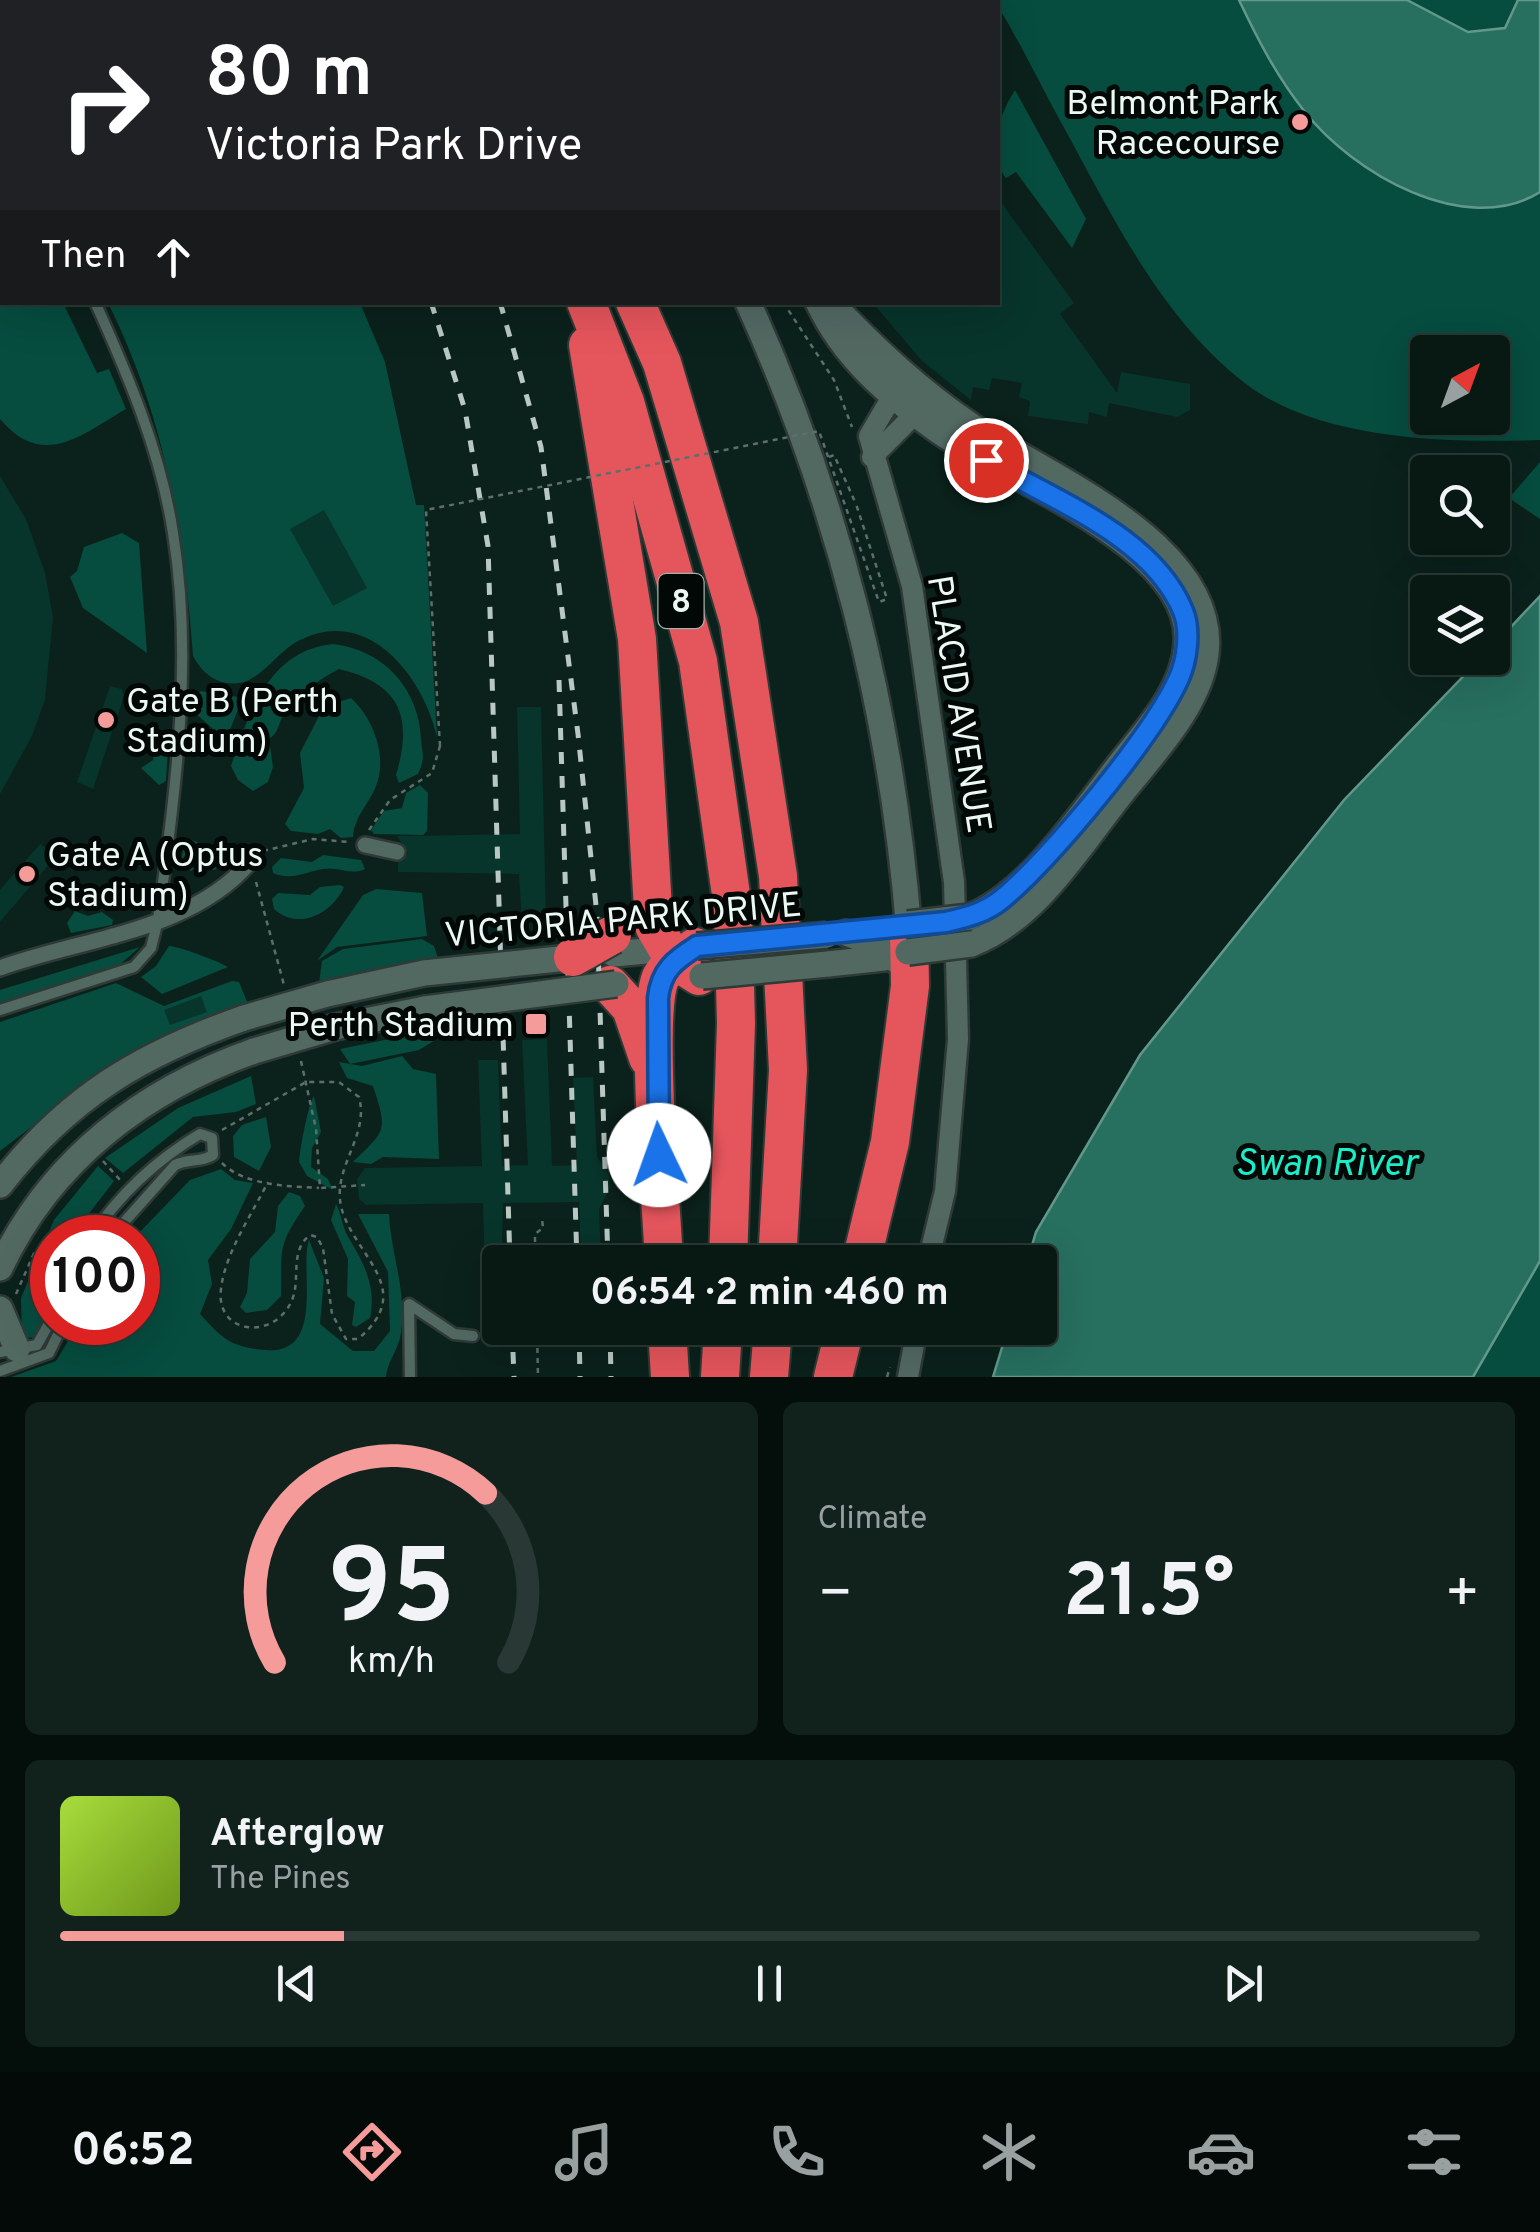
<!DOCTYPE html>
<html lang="en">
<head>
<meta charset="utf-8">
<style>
  :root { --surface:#081914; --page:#11221d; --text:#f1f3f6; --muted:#98a0a0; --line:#293834; --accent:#f59b9a }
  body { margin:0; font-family:Overpass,sans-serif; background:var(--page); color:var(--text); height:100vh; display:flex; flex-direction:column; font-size:38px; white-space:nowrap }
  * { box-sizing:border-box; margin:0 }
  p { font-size:32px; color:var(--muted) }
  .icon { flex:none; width:55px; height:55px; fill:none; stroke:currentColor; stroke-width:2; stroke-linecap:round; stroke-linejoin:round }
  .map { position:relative; height:1377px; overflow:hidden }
  .side { display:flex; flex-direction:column; gap:25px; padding:25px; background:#040e0b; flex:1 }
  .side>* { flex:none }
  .banner { position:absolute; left:0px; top:0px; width:1000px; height:305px; box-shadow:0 10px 40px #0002,0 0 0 2px var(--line); background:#202124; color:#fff; overflow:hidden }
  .needle { width:65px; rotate:41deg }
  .tools { position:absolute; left:1410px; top:335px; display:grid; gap:20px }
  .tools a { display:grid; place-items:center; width:100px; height:100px; border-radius:10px; background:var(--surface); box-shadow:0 10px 40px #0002,0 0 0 2px var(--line); font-size:50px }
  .speed { position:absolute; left:30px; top:1215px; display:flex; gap:20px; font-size:50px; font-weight:700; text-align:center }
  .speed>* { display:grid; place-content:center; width:130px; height:130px; border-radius:50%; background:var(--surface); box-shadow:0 10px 40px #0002,0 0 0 2px var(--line); line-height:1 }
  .speed .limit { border:15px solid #d22; background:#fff; color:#111 }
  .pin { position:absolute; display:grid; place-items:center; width:85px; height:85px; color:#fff; margin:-42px; border:5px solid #fff; border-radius:50%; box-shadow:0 2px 10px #0007 }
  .me { position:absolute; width:110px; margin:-55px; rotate:357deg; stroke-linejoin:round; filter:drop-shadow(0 0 8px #0008) }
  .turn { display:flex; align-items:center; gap:35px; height:210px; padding:0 40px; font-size:45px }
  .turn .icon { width:130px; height:130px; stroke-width:2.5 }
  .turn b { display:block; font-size:70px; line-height:85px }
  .then { display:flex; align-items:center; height:95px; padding:0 40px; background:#0003; gap:20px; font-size:38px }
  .big { font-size:75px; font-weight:700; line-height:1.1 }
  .side .card { flex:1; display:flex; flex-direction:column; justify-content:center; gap:15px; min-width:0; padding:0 35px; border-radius:15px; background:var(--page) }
  .side .dial { align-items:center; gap:0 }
  .dial svg { height:260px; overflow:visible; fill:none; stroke:var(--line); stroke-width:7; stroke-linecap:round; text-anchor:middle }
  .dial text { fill:var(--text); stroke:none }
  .song { display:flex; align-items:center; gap:30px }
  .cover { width:120px; height:120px; border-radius:15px; background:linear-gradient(135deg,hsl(80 70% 55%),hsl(80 70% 35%)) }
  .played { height:10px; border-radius:5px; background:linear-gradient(90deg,var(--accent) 20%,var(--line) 20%) }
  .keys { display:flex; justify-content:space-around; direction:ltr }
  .heat { display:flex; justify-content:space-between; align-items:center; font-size:55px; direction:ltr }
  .side .tiles { flex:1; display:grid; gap:25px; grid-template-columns:1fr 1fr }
  .card:last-child { grid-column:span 2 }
  .trip { position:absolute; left:482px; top:1245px; width:575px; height:100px; border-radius:10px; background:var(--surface); box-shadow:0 10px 40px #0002,0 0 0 2px var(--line); font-weight:700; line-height:100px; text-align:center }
  .tabs { display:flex; height:160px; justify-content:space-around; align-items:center; background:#030a08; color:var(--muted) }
  .tabs .icon { width:70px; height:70px }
  .tabs .selected { color:var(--accent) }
  .tabs b { font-size:45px; color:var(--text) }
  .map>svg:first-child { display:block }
</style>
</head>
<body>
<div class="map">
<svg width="1540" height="1377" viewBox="0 0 1540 1377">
  <rect width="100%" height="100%" fill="#0b211b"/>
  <g fill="#064c3f" fill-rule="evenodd">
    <path d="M0,0L185,2H2V197Z"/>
    <path d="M993,0H1540V440C1450,443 1321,441 1246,384C1161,319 1112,215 1062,124C1050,103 1003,9 993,0ZM1428,352H1492V418H1428Z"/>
    <path d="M1015,90L1086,219L1072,248L1016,172L1006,178C986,152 999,115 1015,90Z"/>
    <path d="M0,229L2,302L63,303L97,373L109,369L126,409C81,435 43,470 0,419Z"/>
    <path d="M108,303H360L385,362L416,505H424L437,737C424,678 369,605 300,640C279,650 265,675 244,682C221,688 203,675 193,656C184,532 164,415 108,303Z"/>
    <path d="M1540,462V519L1509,498Z"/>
    <path d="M122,533L139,543L147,653L83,608L70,577L77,571L84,547Z"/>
    <path d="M333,644C385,650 419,690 421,739C422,754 426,757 418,774L399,783L396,775C413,717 401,684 339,669C319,679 294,698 282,718C277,728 279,732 269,739L273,767L268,782L253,791L238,780L231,766C249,713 269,650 333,644Z"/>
    <path d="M201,691L238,697L241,702L222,750L211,741L213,729L193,711V697Z"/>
    <path d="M351,698C373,718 388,756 376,786C369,804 354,817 353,837L341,838L330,829L318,834L291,831L285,824L304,788L300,753L320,714L329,705Z"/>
    <path d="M162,743L168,748L166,781L159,785L141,768L153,760L155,745Z"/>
    <path d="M420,785L428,793L427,831L423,835L374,834L371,830L384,811L402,808L406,793Z"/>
    <path d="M186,837L215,850L226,867L213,870L203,863L191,871L180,865Z"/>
    <path d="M323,855L361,860L365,869C351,876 338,866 323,869C305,872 291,881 273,873L272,867L281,858L312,862Z"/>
    <path d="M340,885L344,887C332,914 298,931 274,909L272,899L278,893L310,895L320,887Z"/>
    <path d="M376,889L422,893L427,936L337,947L317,961L363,895Z"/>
    <path d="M75,911L88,916L102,912L113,920L112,925L71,933L67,923Z"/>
    <path d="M422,939L434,946L438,958L319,983L322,961L343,949Z"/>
    <path d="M169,946C178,946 221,962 228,967L162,994L141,977L156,966Z"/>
    <path d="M140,947L117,967L0,1003V990Z"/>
    <path d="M232,981L239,982L248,1004L154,1041L111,1066L0,1151V1022L116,983L164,1006Z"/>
    <path d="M439,1029L437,1039L419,1050L350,1064L340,1049Z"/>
    <path d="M402,1056L413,1069L436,1074L439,1159L383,1157L371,1164L353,1162C386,1130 388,1132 373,1086L347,1078L339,1062L362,1066Z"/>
    <path d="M251,1076L256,1104L236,1112L193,1117L123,1173L105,1158L178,1108Z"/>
    <path d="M314,1096L321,1132L312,1148L311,1167L328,1179L333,1190L307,1176L299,1162C300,1149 308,1104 314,1096Z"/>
    <path d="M266,1117L271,1147L259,1171L234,1157L233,1136L242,1125Z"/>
    <path d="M98,1166L114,1181L71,1237L52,1238V1305L37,1337L22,1338L21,1298L54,1220Z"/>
    <path d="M221,1169L235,1180L253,1183L231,1229L208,1260L212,1284L200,1314C223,1339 230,1347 266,1350C326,1355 299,1268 309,1240L324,1278L320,1324L353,1351H374L390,1331L388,1272L358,1214H389C391,1254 407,1291 401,1333C399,1349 387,1362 386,1377H11L56,1361L79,1323L138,1322L135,1237L190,1180Z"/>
    <path d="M289,1192L300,1196L305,1206C277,1247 282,1247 281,1296L267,1310L246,1313L240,1307L247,1293L250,1259L275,1232L278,1206Z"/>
    <path d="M336,1204C341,1213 342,1225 347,1235C363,1262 377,1285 370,1318L356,1327L352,1325L355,1302L347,1296L348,1259L331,1220Z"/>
    <path d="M1540,1261V1377H1473L1479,1360Z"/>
  </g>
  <g fill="#276f5f" stroke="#62988c" stroke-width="2.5">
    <path d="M1239,0H1407L1468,32L1505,28L1518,0H1540V192C1465,239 1352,172 1305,112C1277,77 1258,40 1239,0Z"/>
    <path d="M1540,596V1261L1473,1377H993L1008,1328H1040V1262H1027L1036,1232L1140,1055L1344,800L1481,658H1492L1493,646Z"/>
  </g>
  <g fill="#07342b">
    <path d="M998,198L1074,303L1060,314L1117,393L1121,372L1190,384V410L1177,417L1109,403L1107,417L1089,412L1088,424L1028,416L1030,401L1019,397L1022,383L992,378L989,390L973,387L971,400L922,361L872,302H998Z"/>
    <path d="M0,476L26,519L45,573L53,617L45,699L32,736L0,794Z"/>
    <path d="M324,510L367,588L333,606L290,529Z"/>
    <path d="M110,686L122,689L124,696L93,789L77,782Z"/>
    <path d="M517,707H541L544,833L546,920L522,923L519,874L398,872V863L408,853L397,836L520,834Z"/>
    <path d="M40,844L57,855L0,922V890Z"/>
    <path d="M201,996L207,1012L170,1025L164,1010Z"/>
    <path d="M547,1039L552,1166L577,1165L573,1078L593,1077L597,1157L609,1174L610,1188L599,1209L601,1262H581L579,1202L503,1203L500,1328H506L507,1346L487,1347L483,1203L366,1205L359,1199L357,1179L365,1168L482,1166L478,1060H498L502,1166L528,1165L522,1040Z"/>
  </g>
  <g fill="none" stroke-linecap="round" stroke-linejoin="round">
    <defs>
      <g id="service">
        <path d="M0,205H2"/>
        <path d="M0,1010L134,967L151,948L158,920C175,792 194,662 173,533C161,453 128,375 95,302"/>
        <path d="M90,1238C119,1195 156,1160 200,1134L212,1138L213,1155C201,1163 189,1158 175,1165L110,1238"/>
        <path d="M0,1352L37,1345L52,1318"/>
        <path d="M0,1371L49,1353L64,1322"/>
        <path d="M410,1377L409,1304L454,1334L473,1336"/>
      </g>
      <g id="pedestrian">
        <path d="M365,845L397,852"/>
        <path d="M0,968C82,938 190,932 250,862"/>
      </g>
      <g id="minor">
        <path d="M893,395L869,436L912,586L954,882L958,1039L945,1191L928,1262"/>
        <path d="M872,457L916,413"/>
        <path d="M908,1377L917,1328"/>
      </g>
      <g id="tertiary">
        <path d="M594,0L595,2"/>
        <path d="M704,0V2"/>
        <path d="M748,302C838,501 892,715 909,932L884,958L828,964"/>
        <path d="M818,302C843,356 888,395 936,429C1003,478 1193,545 1187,642C1185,688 1150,726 1123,760C1083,811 1030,893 970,917"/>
        <path d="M830,302C874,348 920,392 973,427C1050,478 1235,552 1203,669C1192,711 1156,751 1129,784C1083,839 1040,918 971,944"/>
        <path d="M846,933L879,945L897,961"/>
        <path d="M614,954L678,948"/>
        <path d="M327,994L424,973"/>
        <path d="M335,1027L425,1009"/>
        <path d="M0,1185C68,1097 141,1054 244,1018"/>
        <path d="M0,1268C51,1160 143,1090 254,1051"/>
        <path d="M0,1309L17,1349"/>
      </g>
      <g id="motorway">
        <path d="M431,0L433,2"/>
        <path d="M485,0L486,2"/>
        <path d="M586,302L625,402L698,661L733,909L736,1023L728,1262"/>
        <path d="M635,302L662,363L739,622L778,876L788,1070L777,1262"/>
        <path d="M588,345L637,639L654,926L674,960L699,976"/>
        <path d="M610,985L631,1008L648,1058"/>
        <path d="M664,1262C662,1213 644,1011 661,977C669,963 682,956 695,947"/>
        <path d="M861,1262L890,1142L910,986L909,932"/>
        <path d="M667,1328L670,1377"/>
        <path d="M720,1377L723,1328"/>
        <path d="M769,1377L773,1328"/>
        <path d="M833,1377L845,1328"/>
      </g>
    </defs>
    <use href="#service" stroke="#2f3a36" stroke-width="15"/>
    <use href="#pedestrian" stroke="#2f3a36" stroke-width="20"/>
    <use href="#minor" stroke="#2f3a36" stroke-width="25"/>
    <use href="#tertiary" stroke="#2f3a36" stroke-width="30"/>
    <use href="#motorway" stroke="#2f3a36" stroke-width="42"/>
    <g stroke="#5c6f6a" stroke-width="2.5" stroke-dasharray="5 5" stroke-linecap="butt">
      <path d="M783,302L834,380L852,427"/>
      <path d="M829,457L834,455L856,504"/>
      <path d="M369,830L390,800L432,773L440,746"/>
      <path d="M263,851L313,839L348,842"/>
      <path d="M256,882L284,985"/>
      <path d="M301,1061L316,1129L320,1188L365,1185"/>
      <path d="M222,1130L306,1082H339L359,1097C370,1137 330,1169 342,1210C356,1257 417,1290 358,1339H346L332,1314L323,1248L317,1237L310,1235C289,1251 301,1279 292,1300C275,1341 215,1335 221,1289C225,1253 252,1214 268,1182"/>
      <path d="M103,1161L121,1181"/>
      <path d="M222,1163C245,1186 288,1186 319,1188"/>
      <path d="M535,1262V1234L543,1228L542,1218"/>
      <path d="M16,1294L35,1251"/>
      <path d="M537,1328L538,1377"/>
      <path d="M887,1377L890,1367"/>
    </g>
    <use href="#service" stroke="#526962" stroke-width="10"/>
    <use href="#pedestrian" stroke="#526962" stroke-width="15"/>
    <use href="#minor" stroke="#526962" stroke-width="20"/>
    <use href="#tertiary" stroke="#526962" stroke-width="25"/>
    <use href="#motorway" stroke="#e5555c" stroke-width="38"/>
    <g stroke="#b9c8c3" stroke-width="5" stroke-dasharray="12 12" stroke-linecap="butt">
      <path d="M269,0L270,2"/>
      <path d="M337,0L339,2"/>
      <path d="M431,302L465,410L488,546L510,1262"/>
      <path d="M500,302L541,447L578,734L597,915L608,1262"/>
      <path d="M559,680L577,1262"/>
      <path d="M512,1328L514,1377"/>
      <path d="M579,1328L580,1377"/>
      <path d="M610,1328L611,1377"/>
    </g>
    <defs>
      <g id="tertiary-bridge">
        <path d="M908,924L970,917"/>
        <path d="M697,946L827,935"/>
        <path d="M908,952L971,944"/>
        <path d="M424,973L588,956"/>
        <path d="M702,976L828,964"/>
        <path d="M425,1009L616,984"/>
        <path d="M244,1018L327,994"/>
        <path d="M254,1051L335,1027"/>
      </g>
      <path id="motorway-bridge" d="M573,957L612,935"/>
    </defs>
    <use href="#tertiary-bridge" stroke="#2f3a36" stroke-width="30" stroke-linecap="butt"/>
    <use href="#motorway-bridge" stroke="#2f3a36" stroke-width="42" stroke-linecap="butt"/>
    <path stroke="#5c6f6a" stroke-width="2.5" stroke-dasharray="5 5" stroke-linecap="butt" d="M440,746L426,510L819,431L879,602L887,599L856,504"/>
    <use href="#tertiary-bridge" stroke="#526962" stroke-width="25"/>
    <use href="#motorway-bridge" stroke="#e5555c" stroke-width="38"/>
  </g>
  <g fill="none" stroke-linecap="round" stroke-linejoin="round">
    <defs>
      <path id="route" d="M659,1155L658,998C661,970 675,960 697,946L946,922C967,917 985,913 1002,899C1050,860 1154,734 1179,678C1187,660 1191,630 1183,611C1152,535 1051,500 986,460"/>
    </defs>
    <use href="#route" stroke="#114b97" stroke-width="25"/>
    <use href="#route" stroke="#1a73e8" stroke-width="18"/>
  </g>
  <g fill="#f59b9a" stroke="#020806" stroke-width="4">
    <circle cx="1300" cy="122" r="10"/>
    <circle cx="106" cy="720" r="10"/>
    <circle cx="27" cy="874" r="10"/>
    <rect x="524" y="1012" width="24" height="24" rx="5"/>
  </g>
  <g text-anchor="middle" stroke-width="10" stroke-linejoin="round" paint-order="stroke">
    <rect fill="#020806" stroke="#a5b0ad" stroke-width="2.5" x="658.5" y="574" width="45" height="54" rx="8"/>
    <g font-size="32" font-weight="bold" fill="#ebf8f4">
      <text x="681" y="612">8</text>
    </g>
    <g font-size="35" fill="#ebf8f4" stroke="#020806" text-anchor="end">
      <text x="1280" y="114">Belmont Park<tspan x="1280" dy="40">Racecourse</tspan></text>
      <text x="126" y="712" text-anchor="start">Gate B (Perth<tspan x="126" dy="40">Stadium)</tspan></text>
      <text x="47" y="866" text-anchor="start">Gate A (Optus<tspan x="47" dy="40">Stadium)</tspan></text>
      <text x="514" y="1036">Perth Stadium</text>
    </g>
    <g font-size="35" fill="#ebf8f4" stroke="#020806">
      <text transform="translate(960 704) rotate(81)" y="12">PLACID AVENUE</text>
      <text transform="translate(623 919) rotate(-5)" y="12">VICTORIA PARK DRIVE</text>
    </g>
    <g font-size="38" font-style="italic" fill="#1aeec9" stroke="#020806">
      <text x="1326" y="1175">Swan River</text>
    </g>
  </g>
</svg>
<div class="tools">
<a><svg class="needle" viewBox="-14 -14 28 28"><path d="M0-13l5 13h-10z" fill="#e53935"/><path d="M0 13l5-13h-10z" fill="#98a0a0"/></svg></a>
<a><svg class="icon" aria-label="search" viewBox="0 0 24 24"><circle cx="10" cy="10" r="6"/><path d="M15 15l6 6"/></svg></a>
<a><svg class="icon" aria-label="layers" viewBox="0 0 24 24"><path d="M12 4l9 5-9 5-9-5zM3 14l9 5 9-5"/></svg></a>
</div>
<div class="speed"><div class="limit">100</div></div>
<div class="pin" style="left:986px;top:460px;background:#d93025"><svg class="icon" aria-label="arrive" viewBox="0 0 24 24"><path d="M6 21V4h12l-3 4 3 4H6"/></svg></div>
<svg class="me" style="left:659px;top:1155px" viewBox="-20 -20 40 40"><circle r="19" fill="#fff"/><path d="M0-13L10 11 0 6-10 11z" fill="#1a73e8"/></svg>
<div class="trip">06:54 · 2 min · 460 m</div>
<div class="banner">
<div class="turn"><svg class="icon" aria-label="right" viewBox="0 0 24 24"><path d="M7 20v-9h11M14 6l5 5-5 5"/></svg><div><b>80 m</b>Victoria Park Drive</div></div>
<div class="then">Then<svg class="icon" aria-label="ahead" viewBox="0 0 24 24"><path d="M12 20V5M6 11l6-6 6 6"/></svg></div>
</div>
</div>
<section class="side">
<div class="tiles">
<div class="card dial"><svg viewBox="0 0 100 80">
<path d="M14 69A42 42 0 1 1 86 69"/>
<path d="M14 69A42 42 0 0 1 79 17" stroke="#f59b9a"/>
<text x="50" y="56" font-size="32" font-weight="700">95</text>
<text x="50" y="72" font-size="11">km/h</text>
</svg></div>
<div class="card"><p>Climate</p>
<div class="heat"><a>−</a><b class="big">21.5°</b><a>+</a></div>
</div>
<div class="card">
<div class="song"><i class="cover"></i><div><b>Afterglow</b><p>The Pines</p></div></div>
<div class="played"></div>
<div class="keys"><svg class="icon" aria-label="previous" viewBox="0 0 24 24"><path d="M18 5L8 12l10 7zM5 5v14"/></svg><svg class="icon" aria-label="pause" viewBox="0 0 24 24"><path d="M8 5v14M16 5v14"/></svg><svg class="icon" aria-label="next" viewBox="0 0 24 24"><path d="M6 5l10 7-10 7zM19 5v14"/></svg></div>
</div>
</div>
</section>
<nav class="tabs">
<b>06:52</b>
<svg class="icon selected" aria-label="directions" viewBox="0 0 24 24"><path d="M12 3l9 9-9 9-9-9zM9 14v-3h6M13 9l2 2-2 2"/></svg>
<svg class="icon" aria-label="music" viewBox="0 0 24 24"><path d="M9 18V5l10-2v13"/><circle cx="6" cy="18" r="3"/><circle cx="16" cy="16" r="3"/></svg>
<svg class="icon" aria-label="phone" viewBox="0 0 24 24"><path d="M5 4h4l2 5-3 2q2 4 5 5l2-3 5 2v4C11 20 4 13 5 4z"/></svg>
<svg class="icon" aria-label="climate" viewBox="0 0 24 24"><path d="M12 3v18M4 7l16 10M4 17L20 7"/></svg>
<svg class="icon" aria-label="car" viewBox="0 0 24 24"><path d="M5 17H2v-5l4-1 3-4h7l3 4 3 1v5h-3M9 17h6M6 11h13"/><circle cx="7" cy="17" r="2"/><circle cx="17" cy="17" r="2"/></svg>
<svg class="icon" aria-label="filters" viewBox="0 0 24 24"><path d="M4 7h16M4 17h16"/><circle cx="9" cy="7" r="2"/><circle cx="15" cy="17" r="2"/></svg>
</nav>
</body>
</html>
